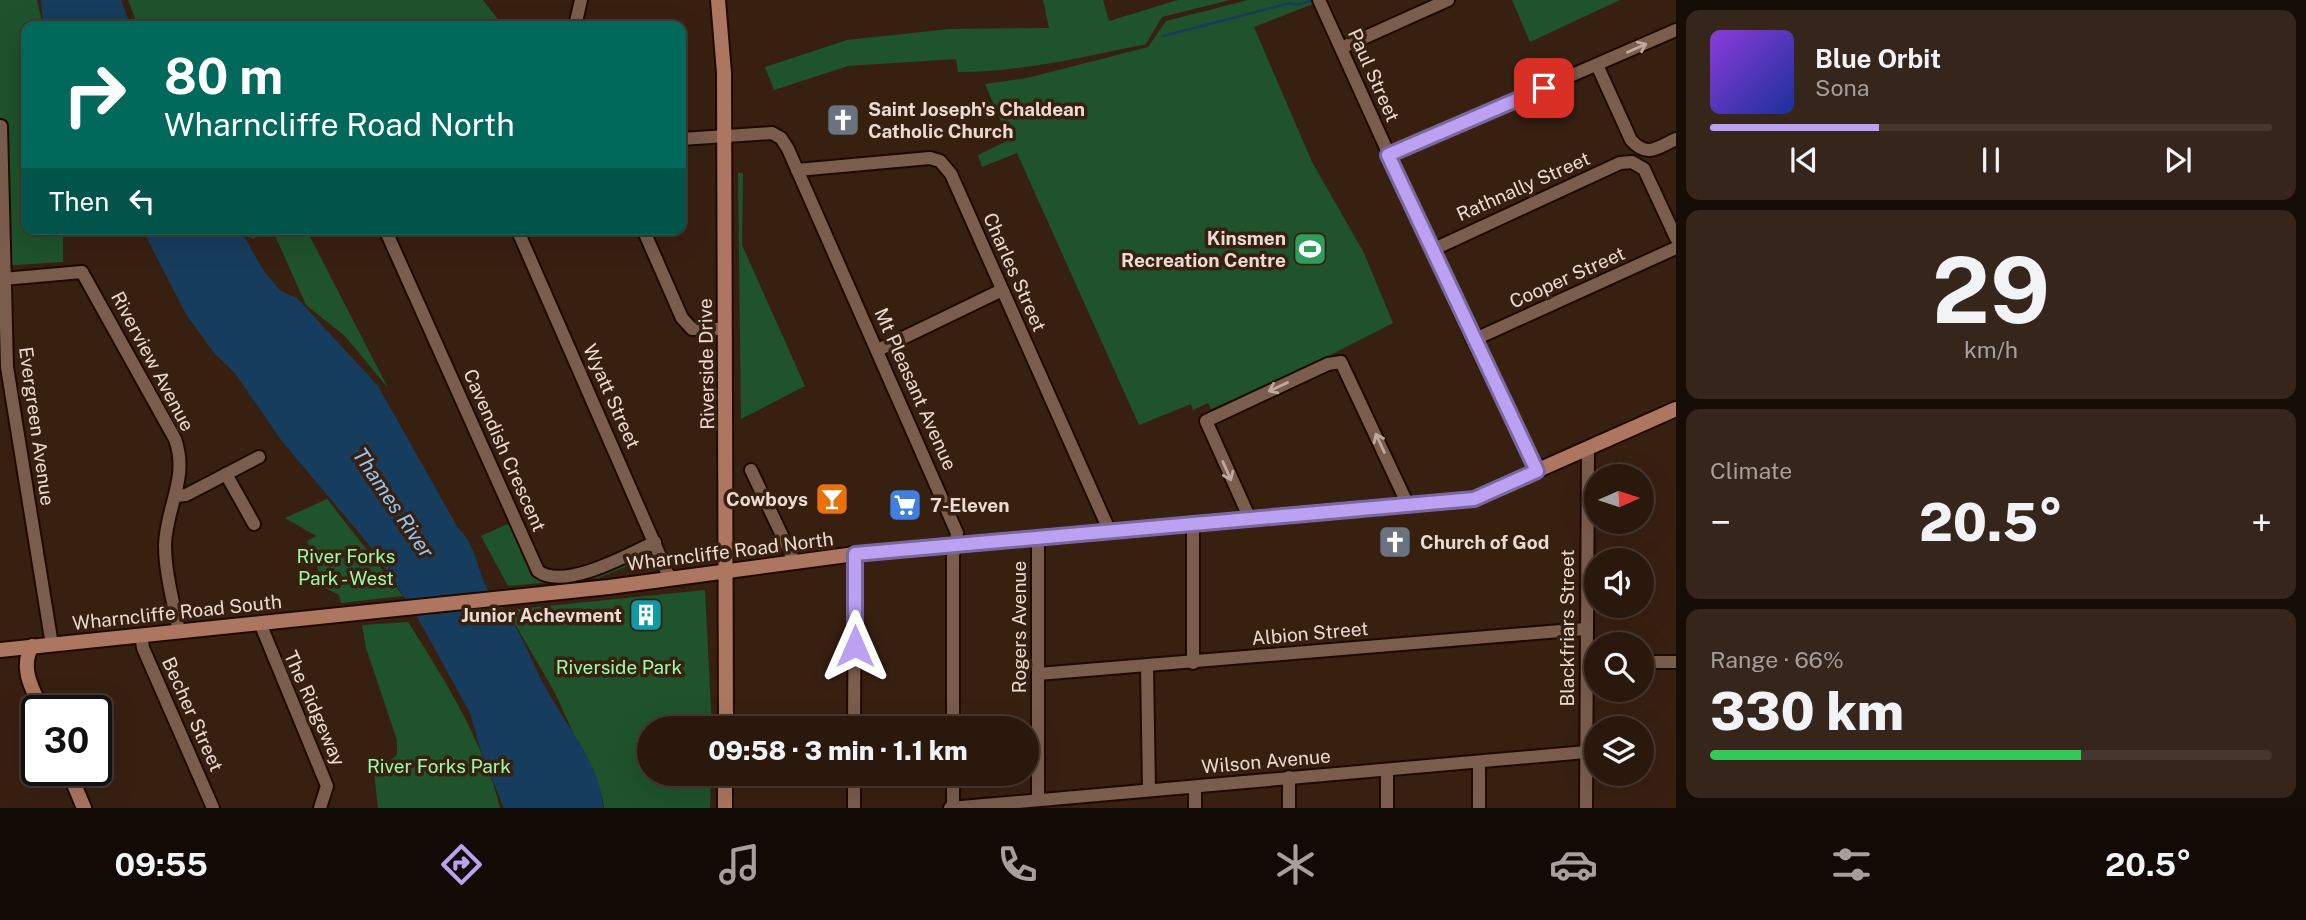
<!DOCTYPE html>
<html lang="en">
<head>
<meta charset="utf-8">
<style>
  :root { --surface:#2a180d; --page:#36251b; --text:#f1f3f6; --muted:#a5a09d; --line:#46372e; --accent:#bca0f2 }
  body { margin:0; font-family:"Public Sans",sans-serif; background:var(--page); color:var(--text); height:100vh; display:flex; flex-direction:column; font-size:26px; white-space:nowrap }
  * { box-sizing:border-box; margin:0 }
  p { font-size:23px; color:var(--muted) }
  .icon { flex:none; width:38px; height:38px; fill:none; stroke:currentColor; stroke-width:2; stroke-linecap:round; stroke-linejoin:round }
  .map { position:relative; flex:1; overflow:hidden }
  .side { display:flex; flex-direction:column; gap:10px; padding:10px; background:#170d07; width:630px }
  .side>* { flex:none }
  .banner { position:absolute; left:21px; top:21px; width:665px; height:214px; border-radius:14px; box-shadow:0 7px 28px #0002,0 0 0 2px var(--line); background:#00695c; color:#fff; overflow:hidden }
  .needle { width:46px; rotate:87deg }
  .controls { position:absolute; left:1584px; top:464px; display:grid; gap:14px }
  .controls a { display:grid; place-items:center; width:70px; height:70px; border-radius:50%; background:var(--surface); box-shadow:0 7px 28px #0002,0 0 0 2px var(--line); font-size:35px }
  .speed { position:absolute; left:21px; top:695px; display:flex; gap:14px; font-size:35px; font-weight:700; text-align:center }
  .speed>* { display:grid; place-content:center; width:91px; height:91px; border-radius:50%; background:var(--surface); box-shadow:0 7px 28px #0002,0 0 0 2px var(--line); line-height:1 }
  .speed .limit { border:4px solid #111; border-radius:10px; background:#fff; color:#111 }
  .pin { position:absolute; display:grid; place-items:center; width:60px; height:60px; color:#fff; margin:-30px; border-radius:14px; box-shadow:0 4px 10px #0006 }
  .me { position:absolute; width:77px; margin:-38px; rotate:0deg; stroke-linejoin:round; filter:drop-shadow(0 0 5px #0008) }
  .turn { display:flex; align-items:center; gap:24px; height:147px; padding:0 28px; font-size:32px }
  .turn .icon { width:91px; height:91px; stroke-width:2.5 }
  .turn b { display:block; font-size:49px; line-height:60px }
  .then { display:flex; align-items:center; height:66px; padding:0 28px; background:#0003; gap:14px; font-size:26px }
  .big { font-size:52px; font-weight:800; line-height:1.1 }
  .side .tile { flex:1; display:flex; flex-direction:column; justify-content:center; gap:10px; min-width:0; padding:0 24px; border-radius:14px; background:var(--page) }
  .side .dial { align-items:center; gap:0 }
  .dial b { font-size:91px; line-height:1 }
  .song { display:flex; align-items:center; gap:21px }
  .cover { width:84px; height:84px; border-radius:10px; background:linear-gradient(135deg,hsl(270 70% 55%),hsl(230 70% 35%)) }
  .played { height:7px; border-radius:4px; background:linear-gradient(90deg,var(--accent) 30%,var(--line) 30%) }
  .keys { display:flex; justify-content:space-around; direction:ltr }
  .heat { display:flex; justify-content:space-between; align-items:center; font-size:38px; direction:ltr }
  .charge { height:10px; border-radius:5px; background:linear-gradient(90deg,#34c759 66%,var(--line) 0) }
  .trip { position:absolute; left:637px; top:716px; width:402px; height:70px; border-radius:35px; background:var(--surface); box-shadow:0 7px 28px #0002,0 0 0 2px var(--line); font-weight:800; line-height:70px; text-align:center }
  .tab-bar { display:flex; height:112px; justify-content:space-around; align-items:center; background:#110a05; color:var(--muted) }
  .tab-bar .icon { width:49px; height:49px }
  .tab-bar .on { color:var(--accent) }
  .tab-bar b { font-size:32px; color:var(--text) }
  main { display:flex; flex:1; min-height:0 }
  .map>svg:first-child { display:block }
</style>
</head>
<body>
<main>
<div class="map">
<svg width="1676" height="808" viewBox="0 0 1676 808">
  <rect width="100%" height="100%" fill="#382011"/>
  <g fill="#1e532b">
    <path d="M0,0H37L43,26H26V229H63V262L0,266Z"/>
    <path d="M128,0H483L503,26H138Z"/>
    <path d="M1043,0H1103L1109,21L1178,0H1230L1162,17L1146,44C1084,57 1022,72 958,72L956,59L848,66L774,90L765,67L847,40L949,29L1049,28Z"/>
    <path d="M1248,0H1312L1313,4L1254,27L1312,162L1364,253L1393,323L1305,368L1211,409L1208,403L1193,410L1191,404L1139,425L1017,153L982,167L978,155L1009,140L985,84L1027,78L1148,47L1166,21Z"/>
    <path d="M1512,0H1620L1530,42Z"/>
    <path d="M738,173H743L742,245L805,386L741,419Z"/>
    <path d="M245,229H306L388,388L345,336L306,305L273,231L252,239Z"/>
    <path d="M327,499L403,596L341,603L339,595L325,588L307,541L316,536L285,518Z"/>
    <path d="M512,522C518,535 528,570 538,577C558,593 628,561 649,551L653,556L598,578L508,586L481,536Z"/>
    <path d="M705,590L712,728H649V774H711L710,808H604L602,796L555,693L507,610Z"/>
    <path d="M408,622C443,677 485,744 500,808H378L374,772L397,755V740L366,648L362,625Z"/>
  </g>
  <g fill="#163d5d">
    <path d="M41,0H121L131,26H43Z"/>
    <path d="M142,229H240L263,270L281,291L297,298L378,386L458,528C476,544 477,570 488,590C493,598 500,603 506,611C523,636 533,666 548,692C568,729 601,764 603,808H504L481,751L470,713L415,613L370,546L281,440L235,373L215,354L187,316Z"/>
  </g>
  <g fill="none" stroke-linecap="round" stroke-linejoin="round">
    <path stroke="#163d5d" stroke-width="2.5" d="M1163,36L1290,3L1297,5L1312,0"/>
    <defs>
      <g id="minor">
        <path d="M1319,0L1473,340L1537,471"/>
        <path d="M575,26L581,0"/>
        <path d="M1341,48L1448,0"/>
        <path d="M1597,65L1631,140C1647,158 1657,148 1676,139"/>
        <path d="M1,126L7,367L52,645"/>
        <path d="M681,139L772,133L781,138L788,149L957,533L953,556V728"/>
        <path d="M1388,155L1676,30"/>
        <path d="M797,170L930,158L940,161L951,174L1110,532"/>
        <path d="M385,229L538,571C564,591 630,554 655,542"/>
        <path d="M517,229L670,579"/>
        <path d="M643,229L682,318L692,329H725"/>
        <path d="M1432,250L1620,163L1632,162L1644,169L1676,238"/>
        <path d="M3,279L82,272L175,439C189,478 166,507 165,545C165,574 174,604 179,632"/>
        <path d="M1473,340L1676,248"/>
        <path d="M878,350L1002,290"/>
        <path d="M751,470L795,563"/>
        <path d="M226,474L254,524"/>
        <path d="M177,496L186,495L259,457"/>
        <path d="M1250,519L1206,421L1328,364L1341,362L1408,505"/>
        <path d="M1193,524V663"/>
        <path d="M260,623L327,786L320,808"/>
        <path d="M141,635L143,648L213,808"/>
        <path d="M1642,662H1676"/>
        <path d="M1147,666L1149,790"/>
        <path d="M1038,674L1585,629"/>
        <path d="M854,728L855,554"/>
        <path d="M1479,762V808"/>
        <path d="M1289,777V808"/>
        <path d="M1195,787V808"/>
        <path d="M1038,800V538"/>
        <path d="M854,808V774"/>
        <path d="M950,808L1586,752"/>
        <path d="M953,808V774"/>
        <path d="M1387,808V770"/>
        <path d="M1586,808L1588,448"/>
      </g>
      <g id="major">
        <path d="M718,0L724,73L726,728"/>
        <path d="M32,646C19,668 33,690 42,710"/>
        <path d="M0,650L609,587L855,554L1473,499L1676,409"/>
        <path d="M68,770L84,808"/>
        <path d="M725,808V774"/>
      </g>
    </defs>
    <use href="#minor" stroke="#1f0900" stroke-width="16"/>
    <use href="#major" stroke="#1f0900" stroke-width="18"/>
    <use href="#minor" stroke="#7a5d4d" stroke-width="12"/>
    <use href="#major" stroke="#ac7660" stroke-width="14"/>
  </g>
  <defs><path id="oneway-shaft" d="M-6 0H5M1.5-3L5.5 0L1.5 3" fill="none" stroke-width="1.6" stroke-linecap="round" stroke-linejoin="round" transform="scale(1.75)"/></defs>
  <g stroke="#bea99d">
    <use href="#oneway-shaft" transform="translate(1637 48) rotate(-24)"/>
    <use href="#oneway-shaft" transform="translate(1278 387) rotate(155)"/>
    <use href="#oneway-shaft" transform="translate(1380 443) rotate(-115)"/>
    <use href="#oneway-shaft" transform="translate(1227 471) rotate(66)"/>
  </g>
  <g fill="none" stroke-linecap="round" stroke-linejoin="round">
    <defs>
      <path id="route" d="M855,646V554L1474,499L1537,471L1388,155L1544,88"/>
    </defs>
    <use href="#route" stroke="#7a689d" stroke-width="18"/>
    <use href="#route" stroke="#bca0f2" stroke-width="12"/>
  </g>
  <defs>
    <symbol id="church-square" viewBox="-11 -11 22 22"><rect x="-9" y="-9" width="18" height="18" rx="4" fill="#6b7280" stroke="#382011"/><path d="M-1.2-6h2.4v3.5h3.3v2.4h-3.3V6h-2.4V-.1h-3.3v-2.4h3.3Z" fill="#fff"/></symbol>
    <symbol id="stadium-square" viewBox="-11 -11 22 22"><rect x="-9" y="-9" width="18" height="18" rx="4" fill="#2e9e5b" stroke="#382011"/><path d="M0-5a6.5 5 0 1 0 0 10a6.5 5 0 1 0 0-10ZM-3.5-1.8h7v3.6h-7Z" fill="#fff"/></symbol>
    <symbol id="bar-square" viewBox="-11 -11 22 22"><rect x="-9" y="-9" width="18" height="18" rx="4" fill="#e8710a" stroke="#382011"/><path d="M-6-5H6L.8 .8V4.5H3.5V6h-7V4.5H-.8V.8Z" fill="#fff"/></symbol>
    <symbol id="supermarket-square" viewBox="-11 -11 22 22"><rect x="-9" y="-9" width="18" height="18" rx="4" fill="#3f7fe0" stroke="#382011"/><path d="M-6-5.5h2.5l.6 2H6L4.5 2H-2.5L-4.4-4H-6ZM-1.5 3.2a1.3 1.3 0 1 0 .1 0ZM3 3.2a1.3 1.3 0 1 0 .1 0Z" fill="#fff"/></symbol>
    <symbol id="building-square" viewBox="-11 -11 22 22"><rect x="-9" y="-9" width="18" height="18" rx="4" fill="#0f9aa8" stroke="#382011"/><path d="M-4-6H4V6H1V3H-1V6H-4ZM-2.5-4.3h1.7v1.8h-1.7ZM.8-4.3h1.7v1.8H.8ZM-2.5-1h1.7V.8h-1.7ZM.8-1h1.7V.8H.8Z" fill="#fff"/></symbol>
  </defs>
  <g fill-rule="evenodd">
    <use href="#church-square" x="824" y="101" width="38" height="38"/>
    <use href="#stadium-square" x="1291" y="230" width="38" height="38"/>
    <use href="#bar-square" x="813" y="480" width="38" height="38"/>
    <use href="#supermarket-square" x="886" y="486" width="38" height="38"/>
    <use href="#church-square" x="1376" y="523" width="38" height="38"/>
    <use href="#building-square" x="627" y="596" width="38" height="38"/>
  </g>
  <g text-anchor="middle" stroke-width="7" stroke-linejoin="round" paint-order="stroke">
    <g font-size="19" fill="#ecdbd2" stroke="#382011">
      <text transform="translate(1374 75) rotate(66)" y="7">Paul Street</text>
      <text transform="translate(1523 186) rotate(-24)" y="7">Rathnally Street</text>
      <text transform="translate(1015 272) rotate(66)" y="7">Charles Street</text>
      <text transform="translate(1567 277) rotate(-24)" y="7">Cooper Street</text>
      <text transform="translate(153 361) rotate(62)" y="7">Riverview Avenue</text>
      <text transform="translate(706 364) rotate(-91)" y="7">Riverside Drive</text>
      <text transform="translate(916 389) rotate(66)" y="7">Mt Pleasant Avenue</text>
      <text transform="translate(612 396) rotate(66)" y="7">Wyatt Street</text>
      <text transform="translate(37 426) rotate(82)" y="7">Evergreen Avenue</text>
      <text transform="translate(505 450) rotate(66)" y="7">Cavendish Crescent</text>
      <text transform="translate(730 551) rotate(-7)" y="7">Wharncliffe Road North</text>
      <text transform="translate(177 612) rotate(-6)" y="7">Wharncliffe Road South</text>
      <text transform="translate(1019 627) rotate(-90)" y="7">Rogers Avenue</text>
      <text transform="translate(1567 628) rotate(-90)" y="7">Blackfriars Street</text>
      <text transform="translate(1310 633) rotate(-5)" y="7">Albion Street</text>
      <text transform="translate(315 708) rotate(66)" y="7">The Ridgeway</text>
      <text transform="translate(193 714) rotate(66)" y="7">Becher Street</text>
      <text transform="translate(1266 761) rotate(-5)" y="7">Wilson Avenue</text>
    </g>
    <g font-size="19" font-weight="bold" fill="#ecdbd2" stroke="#382011" text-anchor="start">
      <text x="868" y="116">Saint Joseph's Chaldean<tspan x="868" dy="22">Catholic Church</tspan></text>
      <text x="1286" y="245" text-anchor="end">Kinsmen<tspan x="1286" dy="22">Recreation Centre</tspan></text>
      <text x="808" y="506" text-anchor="end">Cowboys</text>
      <text x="930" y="512">7-Eleven</text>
      <text x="1420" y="549">Church of God</text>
      <text x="622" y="622" text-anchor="end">Junior Achevment</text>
    </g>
    <g font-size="19" fill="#97feab" stroke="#382011">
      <text x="346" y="563">River Forks<tspan x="346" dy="22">Park - West</tspan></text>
      <text x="619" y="674">Riverside Park</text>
      <text x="439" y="773">River Forks Park</text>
    </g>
    <g font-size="21" font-style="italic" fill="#91c7f7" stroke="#382011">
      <text transform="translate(393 503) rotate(56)" y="7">Thames River</text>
    </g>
  </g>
</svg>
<div class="controls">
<a><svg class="needle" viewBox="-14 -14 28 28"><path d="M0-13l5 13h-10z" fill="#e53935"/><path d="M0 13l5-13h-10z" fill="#a5a09d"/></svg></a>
<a><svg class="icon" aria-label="sound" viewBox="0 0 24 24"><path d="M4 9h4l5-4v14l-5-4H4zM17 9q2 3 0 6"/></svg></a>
<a><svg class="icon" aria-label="search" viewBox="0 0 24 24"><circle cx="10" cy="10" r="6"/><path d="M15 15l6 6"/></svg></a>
<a><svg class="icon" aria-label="layers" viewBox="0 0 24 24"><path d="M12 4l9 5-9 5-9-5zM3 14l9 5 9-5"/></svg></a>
</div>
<div class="speed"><div class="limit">30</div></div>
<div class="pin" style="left:1544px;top:88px;background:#d93025"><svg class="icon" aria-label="arrive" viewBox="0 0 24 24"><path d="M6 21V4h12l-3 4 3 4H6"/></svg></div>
<svg class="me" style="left:855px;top:646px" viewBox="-20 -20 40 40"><path d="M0-17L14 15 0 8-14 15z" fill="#bca0f2" stroke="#fff" stroke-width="4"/></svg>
<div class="trip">09:58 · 3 min · 1.1 km</div>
<div class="banner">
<div class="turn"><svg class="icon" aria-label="right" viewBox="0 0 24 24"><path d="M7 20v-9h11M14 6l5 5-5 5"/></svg><div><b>80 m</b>Wharncliffe Road North</div></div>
<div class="then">Then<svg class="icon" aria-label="left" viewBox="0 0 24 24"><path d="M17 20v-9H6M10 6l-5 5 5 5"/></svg></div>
</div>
</div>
<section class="side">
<div class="tile">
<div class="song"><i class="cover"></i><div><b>Blue Orbit</b><p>Sona</p></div></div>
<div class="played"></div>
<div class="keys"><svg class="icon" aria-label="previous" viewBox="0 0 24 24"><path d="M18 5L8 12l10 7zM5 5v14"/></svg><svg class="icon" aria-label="pause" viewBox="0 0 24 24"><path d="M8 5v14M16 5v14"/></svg><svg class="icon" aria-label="next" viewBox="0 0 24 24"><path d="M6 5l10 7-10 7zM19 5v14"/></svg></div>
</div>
<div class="tile dial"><b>29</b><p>km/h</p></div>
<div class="tile"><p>Climate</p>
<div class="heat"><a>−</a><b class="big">20.5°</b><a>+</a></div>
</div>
<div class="tile"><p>Range · 66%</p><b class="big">330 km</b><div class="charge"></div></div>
</section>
</main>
<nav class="tab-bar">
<b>09:55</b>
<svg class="icon on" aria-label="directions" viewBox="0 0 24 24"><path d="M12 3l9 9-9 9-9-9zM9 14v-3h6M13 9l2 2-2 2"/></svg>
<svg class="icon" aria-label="music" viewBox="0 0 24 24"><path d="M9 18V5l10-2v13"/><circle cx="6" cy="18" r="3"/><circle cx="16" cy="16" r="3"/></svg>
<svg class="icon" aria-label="phone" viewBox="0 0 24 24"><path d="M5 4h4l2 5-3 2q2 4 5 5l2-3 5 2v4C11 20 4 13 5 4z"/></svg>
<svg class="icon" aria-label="climate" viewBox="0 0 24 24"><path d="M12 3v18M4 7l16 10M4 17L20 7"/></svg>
<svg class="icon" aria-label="car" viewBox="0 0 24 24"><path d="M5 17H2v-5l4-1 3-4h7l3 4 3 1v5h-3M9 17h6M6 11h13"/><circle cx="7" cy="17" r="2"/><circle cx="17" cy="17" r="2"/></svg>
<svg class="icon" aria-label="filters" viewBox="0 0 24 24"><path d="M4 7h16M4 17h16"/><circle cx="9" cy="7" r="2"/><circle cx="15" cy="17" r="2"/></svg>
<b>20.5°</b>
</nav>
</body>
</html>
